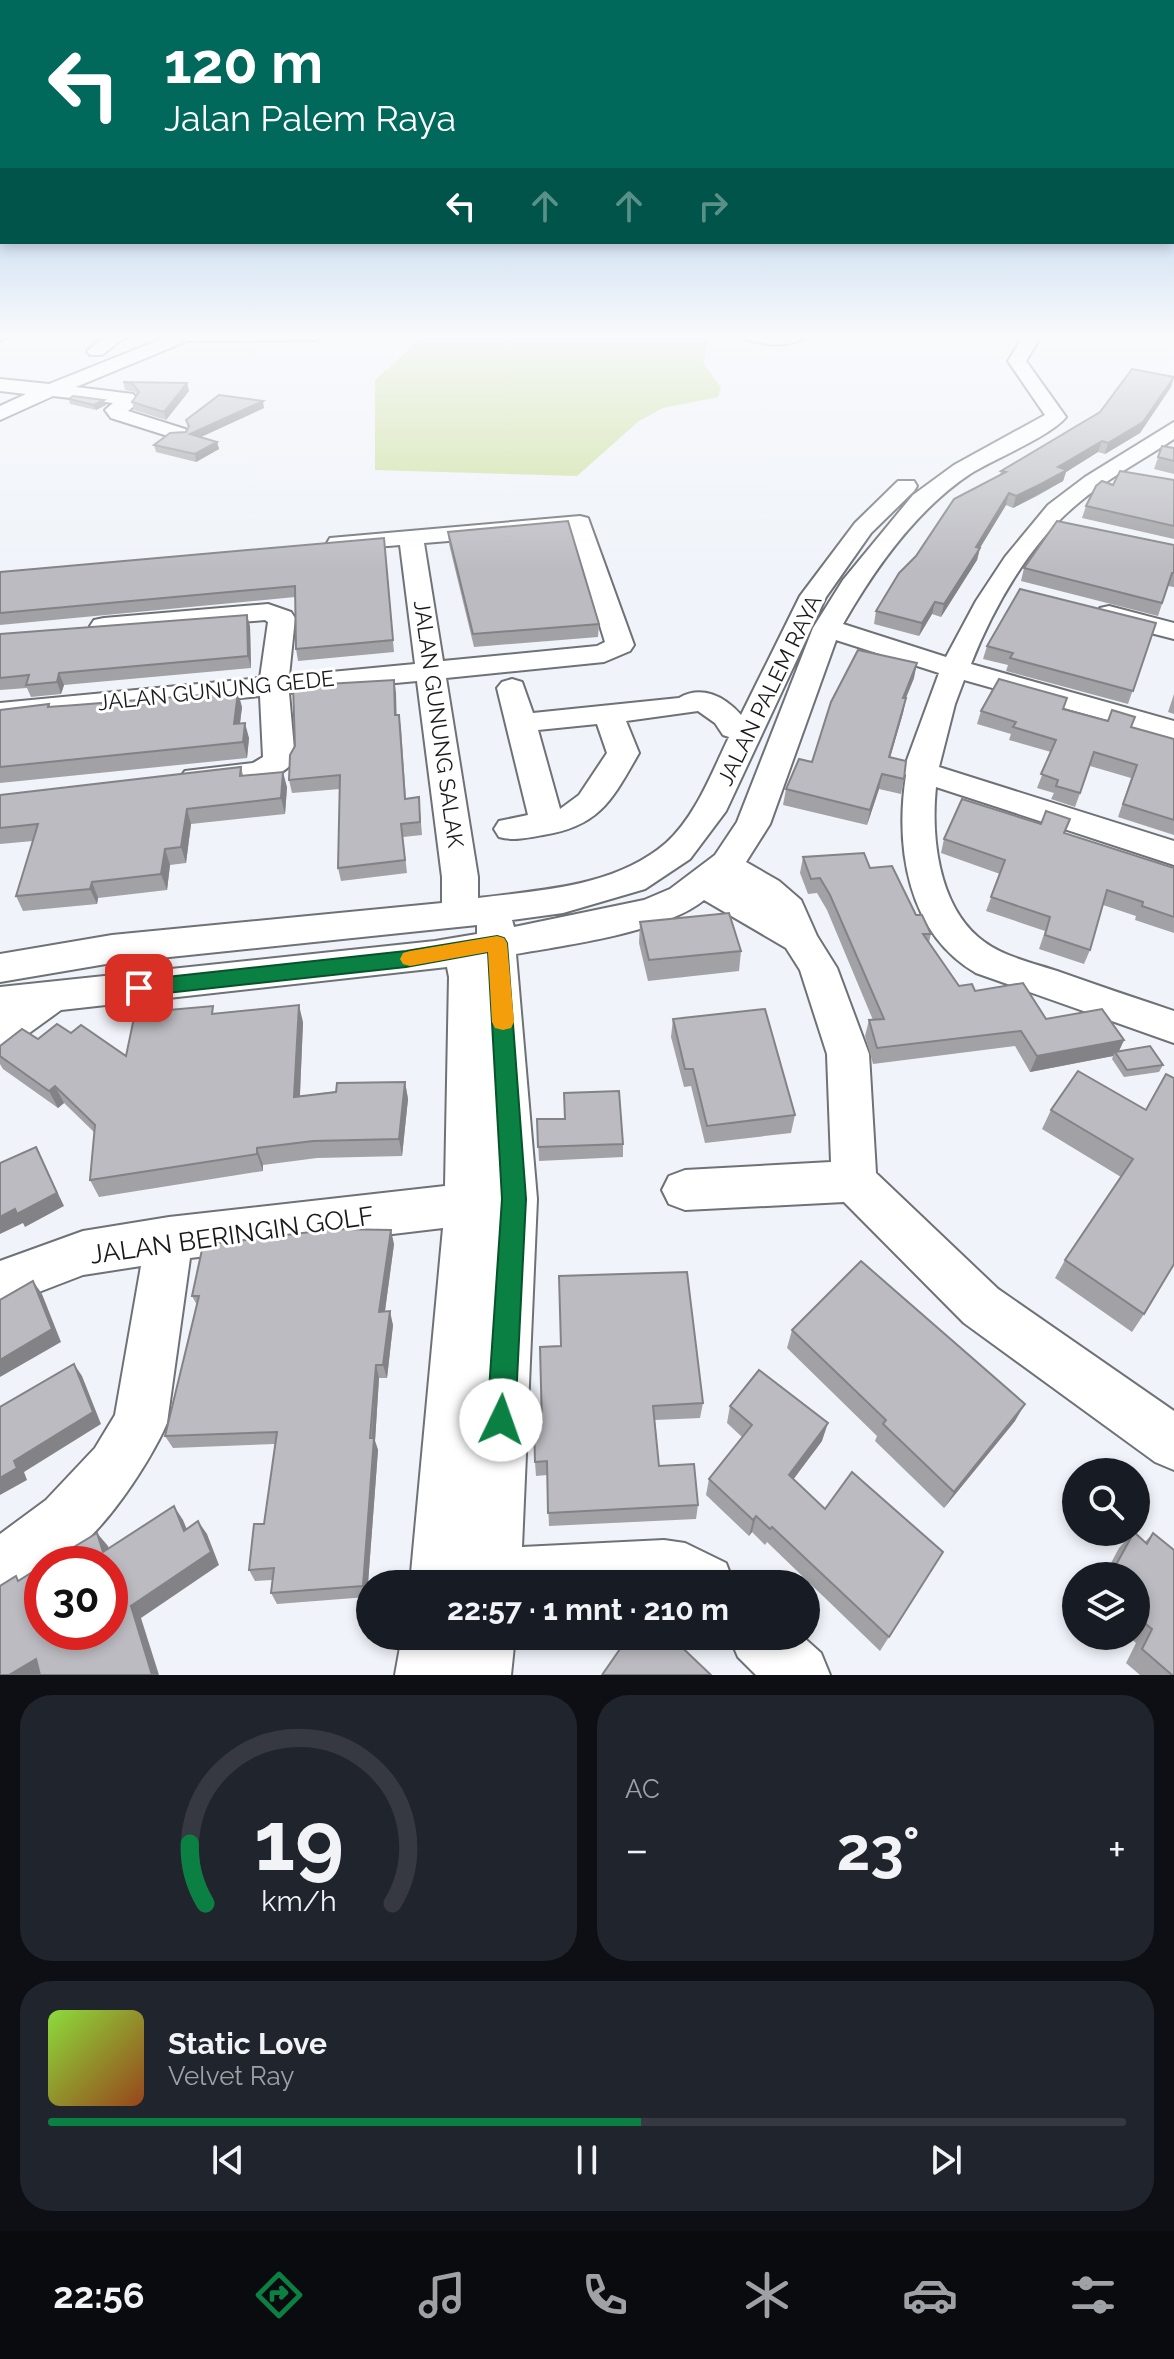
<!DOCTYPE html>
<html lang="id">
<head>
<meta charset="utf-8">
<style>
  :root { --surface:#171b24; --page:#20242c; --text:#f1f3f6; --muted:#9ea1a6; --line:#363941; --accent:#0b8043 }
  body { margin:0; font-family:Raleway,sans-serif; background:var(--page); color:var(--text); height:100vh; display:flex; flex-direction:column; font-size:30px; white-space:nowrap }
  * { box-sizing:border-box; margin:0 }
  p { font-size:26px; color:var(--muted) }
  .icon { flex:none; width:44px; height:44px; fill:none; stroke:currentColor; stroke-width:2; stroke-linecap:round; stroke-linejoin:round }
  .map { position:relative; height:1675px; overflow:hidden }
  .drawer { display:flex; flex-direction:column; gap:20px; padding:20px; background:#0d0f14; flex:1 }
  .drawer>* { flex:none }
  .hud { position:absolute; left:0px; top:0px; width:1174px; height:244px; box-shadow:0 4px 12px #0003; background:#00695c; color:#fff; overflow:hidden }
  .buttons { position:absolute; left:1062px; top:1458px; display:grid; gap:16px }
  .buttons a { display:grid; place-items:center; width:88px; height:88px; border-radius:50%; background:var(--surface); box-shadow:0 4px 12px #0003; font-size:40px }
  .speed { position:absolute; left:24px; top:1546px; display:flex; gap:16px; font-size:40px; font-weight:700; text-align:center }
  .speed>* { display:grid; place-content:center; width:104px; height:104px; border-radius:50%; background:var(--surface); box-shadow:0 4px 12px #0003; line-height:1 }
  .speed .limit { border:12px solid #d22; background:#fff; color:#111 }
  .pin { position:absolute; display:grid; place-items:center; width:68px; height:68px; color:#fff; margin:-34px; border-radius:16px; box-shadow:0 4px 12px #0006 }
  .me { position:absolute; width:88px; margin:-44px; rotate:3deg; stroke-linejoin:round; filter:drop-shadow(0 0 6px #0008) }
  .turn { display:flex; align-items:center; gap:28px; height:168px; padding:0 32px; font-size:36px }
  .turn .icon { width:104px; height:104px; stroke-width:2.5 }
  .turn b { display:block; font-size:56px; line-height:68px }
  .lanes { display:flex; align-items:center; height:76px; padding:0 32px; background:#0003; justify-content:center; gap:40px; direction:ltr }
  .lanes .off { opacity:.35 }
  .big { font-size:60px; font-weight:700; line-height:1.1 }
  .drawer .tile { flex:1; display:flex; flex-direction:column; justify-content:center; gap:12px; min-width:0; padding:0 28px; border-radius:32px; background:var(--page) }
  .drawer .dial { align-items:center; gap:0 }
  .dial svg { height:208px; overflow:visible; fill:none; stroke:var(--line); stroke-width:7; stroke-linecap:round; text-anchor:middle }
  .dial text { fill:var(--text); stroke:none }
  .song { display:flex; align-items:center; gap:24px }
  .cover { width:96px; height:96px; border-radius:12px; background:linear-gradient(135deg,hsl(90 70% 55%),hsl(20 70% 35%)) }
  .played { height:8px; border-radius:4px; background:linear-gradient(90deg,var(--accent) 55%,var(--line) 55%) }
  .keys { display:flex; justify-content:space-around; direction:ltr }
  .heat { display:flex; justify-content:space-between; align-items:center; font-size:44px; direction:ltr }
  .drawer .tiles { flex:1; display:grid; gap:20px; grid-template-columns:1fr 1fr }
  .tile:last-child { grid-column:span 2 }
  .trip { position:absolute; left:356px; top:1570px; width:464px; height:80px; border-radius:40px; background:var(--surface); box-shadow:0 4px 12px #0003; font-weight:700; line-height:80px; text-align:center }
  .tabs { display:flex; height:128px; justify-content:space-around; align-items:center; background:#090b0e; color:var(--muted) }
  .tabs .icon { width:56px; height:56px }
  .tabs .selected { color:var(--accent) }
  .tabs b { font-size:36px; color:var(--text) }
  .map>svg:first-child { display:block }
</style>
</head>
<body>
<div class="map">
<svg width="1174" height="1675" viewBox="0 0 1174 1675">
  <rect width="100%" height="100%" fill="#f0f3f9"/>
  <path fill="#cde09f" d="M425,335H663L710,338L703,362L721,388L718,397L663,408L639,421L577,476L375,470V380Z"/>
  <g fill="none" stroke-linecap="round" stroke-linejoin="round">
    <defs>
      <g id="minor">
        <path d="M0,335H10L0,341Z"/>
        <path d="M107,335H128L102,355H90L87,351Z"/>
        <path d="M156,335H325L316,340L187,341L76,387L133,394L139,402L128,411L185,429L188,433L185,437H171L111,418L105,410L113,403L53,396L0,420V406L26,394L0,391V379L49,384L159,340Z"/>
        <path d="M741,335H807C791,350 764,344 744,339Z"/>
        <path d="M1024,335H1042L1026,361L1066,417C1051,436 994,459 970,474C916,510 875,568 843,624L946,657L976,601L1005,557L1048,505L1085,477L1174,422V439C1141,461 1106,479 1076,505C1029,544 993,608 971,664L1174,721V739L964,680L955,704L939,767L1174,841V865L936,787C931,837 938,902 978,937C1000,956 1030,962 1057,971C1096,985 1135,998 1174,1011V1043L976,973C907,933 895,847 906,775L903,771L939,673L836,640L770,824L746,862L779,881L801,900L817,936L837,968L869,1054L876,1173L998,1289L1174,1411V1470L1155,1462L964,1323L844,1202L685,1210L669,1204L662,1190L669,1176L685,1170L831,1162L827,1054L800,970L786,948L704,900C665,932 567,945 516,954L537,1199L522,1547L664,1540L685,1543L726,1563L734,1584H410L443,1228L190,1258L167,1423C151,1461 87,1564 42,1564V1573L20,1589L0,1598V1534L46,1500L95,1448L115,1415L141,1266L83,1275L0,1307V1261L83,1231L169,1217L445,1186L449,977L447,967L61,1010L14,1044L0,1049V987L435,941L477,934V925L112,963L0,982V954L112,935L442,903V877L417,681L289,693L295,760C277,786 213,793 185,785L180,778L185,771L253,763L263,757L260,696L0,721V703L260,678L268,622L265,620L104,634L94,632L90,626L94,620L104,618L268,604L291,612L295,618L289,676L415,664L400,545L339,550L330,548L327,543L330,538L580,516L588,518L634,645L630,651L604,662L446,678L478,877V898C541,890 615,887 666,843C696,816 712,772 729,737L723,735L715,723L698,711L626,721L639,753C612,800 600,826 543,835C527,838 514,841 499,837L494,829L499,821L528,815L497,688L502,682L512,679L522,682L533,713L679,698C702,685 724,696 741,715L800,596L855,523L898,481H914L917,486L914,491L871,533L826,597L726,811L690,859L645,889L563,913L512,920L514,927L644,900L670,889L715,855L737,822L813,628L843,580L913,495L954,465L1045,415L1008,361ZM571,531L605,642L597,646L443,661L424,543ZM597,724L607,753L579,795L560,809L538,730Z"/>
        <path d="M1109,606L1174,623V639L1100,620L1096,614L1100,608Z"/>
        <path d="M402,1636H515L511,1675H395Z"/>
        <path d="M729,1636H802L821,1653L830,1675H756L738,1657Z"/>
      </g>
    </defs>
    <use href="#minor" stroke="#6e7176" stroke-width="4"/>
    <use href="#minor" fill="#fff" fill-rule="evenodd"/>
  </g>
  <g fill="#a1a1a6">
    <path d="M123,382L187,383L189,391L166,420L134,410L132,402L137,395L135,392L125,390Z"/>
    <path d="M1171,387L1140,433L1105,454L1098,452L1066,472L1063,481L1037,496L1013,508L1006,505L980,548L977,560L941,617L932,614L919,636L874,624L876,611L1000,475L1001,471Z"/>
    <path d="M69,399L106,405L96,410L70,404Z"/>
    <path d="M264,408L201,437L217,442L219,449L196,462L156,452L154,445L186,432L188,428L186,420Z"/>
    <path d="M1162,446L1174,448V474L1154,469Z"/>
    <path d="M1174,480V539L1082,518L1086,506L1113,485Z"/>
    <path d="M448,532L599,624L598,637L474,647L449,544Z"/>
    <path d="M1174,545V587L1168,586L1158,616L1021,581L1024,568Z"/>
    <path d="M385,549L394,652L298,661L296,649L295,597L0,625V572Z"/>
    <path d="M1156,623L1128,704L1006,671L1008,665L983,659L987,646Z"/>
    <path d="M250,626L251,668L64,685L61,694L31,697L27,688L0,690V634Z"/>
    <path d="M914,678L906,698L903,713L890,757L904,779L901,794L879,789L867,825L783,805L786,789L812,762Z"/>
    <path d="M394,680L396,715H399L401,728L406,799L419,797L422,835L403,837L407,873L341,881L338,868L340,789L292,793L289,780Z"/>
    <path d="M1174,694V714L1168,712Z"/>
    <path d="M49,704L50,707H242L240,723L249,738L247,758L0,783V710Z"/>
    <path d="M1064,709L1174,739V835L1118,817L1131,778L1090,766L1075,807L1051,799L1054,793L1037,788L1051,752L1009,740L1011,734L977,724L981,711Z"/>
    <path d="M241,767L243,775L287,787L285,814L191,824L186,863L170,865L167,890L98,898L97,904L23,911L16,896L33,841L0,844V795Z"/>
    <path d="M1064,833L1174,868V933L1135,920L1136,916L1103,905L1090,950L1084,964L1039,949L1045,931L986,911L1000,874L941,853L944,839Z"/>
    <path d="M803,857L870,868L916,915L931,934L929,942L959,986L975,991L1046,1019L1124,1040L1119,1051L1163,1065L1159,1072L1124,1077L1112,1059L1113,1056L1030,1072L1015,1046L873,1064L865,1036L869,1020H873L827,910L817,893L808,894L800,873Z"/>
    <path d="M640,922L741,951L739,971L648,981L639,943Z"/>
    <path d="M216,1014L303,1022L300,1096L405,1082L408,1099L402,1156L317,1158L263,1165V1171L99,1197L90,1180L95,1133L64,1103L58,1108L3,1069L0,1064V1046L71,1033L126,1056Z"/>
    <path d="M673,1019L795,1115L791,1133L705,1143L691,1086L684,1087L671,1037Z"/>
    <path d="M1051,1110H1146L1144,1314L1132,1332L1055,1278L1065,1260L1121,1177L1042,1129Z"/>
    <path d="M537,1119L623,1144V1157L539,1161Z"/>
    <path d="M394,1244L385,1311L393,1325L387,1378H379L375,1441L378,1450L367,1597L277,1604L271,1593L272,1580L255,1581L249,1570L264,1524L275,1444L173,1448L165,1436L197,1305L192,1296Z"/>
    <path d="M792,1330L1015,1421L944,1508L875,1441L877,1436L787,1348Z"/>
    <path d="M540,1347L703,1403L700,1418L655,1420L659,1466L698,1505L696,1519L549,1526L547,1475L536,1476L535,1462L542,1425Z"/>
    <path d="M730,1406L822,1441L793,1479L825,1509L943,1552L880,1651L767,1542L765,1545L752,1532L749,1536L706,1495L709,1479L742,1437L727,1423Z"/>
    <path d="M1134,1532L1145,1542L1153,1533L1174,1675H1140L1126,1663L1136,1643L1128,1636H1136V1576H1104L1119,1548Z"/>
  </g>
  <g fill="#838387">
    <path d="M1174,377L1171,387L1140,433L1105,454L1108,443Z"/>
    <path d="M187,383L189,391L166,420L164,412Z"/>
    <path d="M104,400L106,405L96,410L94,405Z"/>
    <path d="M263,401L264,408L192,441L190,434Z"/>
    <path d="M1102,441L1098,452L1066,472L1063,481L1013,508L1016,496L1058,467Z"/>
    <path d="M217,442L219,449L196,462L195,454Z"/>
    <path d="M1009,493L1006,505L973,559L976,547Z"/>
    <path d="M980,548L977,560L941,617L944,604Z"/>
    <path d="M935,602L932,614L919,636L922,623Z"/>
    <path d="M247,615L250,626L251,668L248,656Z"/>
    <path d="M917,663L914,678L900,712L903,698Z"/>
    <path d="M59,673L64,685L61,694L57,682Z"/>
    <path d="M394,680L396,693L397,728L395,715Z"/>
    <path d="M238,692L242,707L238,739L234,724Z"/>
    <path d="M906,698L903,713L886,772L889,757Z"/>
    <path d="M245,723L249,738L247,758L243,742Z"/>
    <path d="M283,772L287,787L285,814L281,798Z"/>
    <path d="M882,774L879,789L867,825L870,810Z"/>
    <path d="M187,809L191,824L186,863L181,847Z"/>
    <path d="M165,849L170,865L167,890L161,874Z"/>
    <path d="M92,882L98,898L97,904L90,889Z"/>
    <path d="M299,1005L303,1022L299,1114L294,1097Z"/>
    <path d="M1124,1040L1117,1055L1115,1052L1113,1056L1030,1072L1037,1056Z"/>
    <path d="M405,1082L408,1099L402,1156L399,1139Z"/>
    <path d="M55,1086L64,1103L58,1108L49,1091Z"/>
    <path d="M36,1147L64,1206L25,1227L23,1223L0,1234V1217Z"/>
    <path d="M257,1148L263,1165V1171L257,1154Z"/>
    <path d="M391,1230L394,1244L383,1325L379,1312Z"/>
    <path d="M33,1281L42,1294L61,1342L0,1377V1360Z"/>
    <path d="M390,1311L393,1325L387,1378L383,1365Z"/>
    <path d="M74,1364L82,1376L101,1424L24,1472L27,1480L0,1495V1478L14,1461Z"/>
    <path d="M376,1365L379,1378L375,1441L378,1450L367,1597L363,1586Z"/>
    <path d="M1025,1404L1015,1421L944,1508L954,1492Z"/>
    <path d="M828,1423L822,1441L784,1492L789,1475Z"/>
    <path d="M174,1506L183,1520L193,1544L184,1531Z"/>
    <path d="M756,1516L752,1532L749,1536L753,1520Z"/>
    <path d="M198,1521L207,1534L219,1565L141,1618L159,1675H152L131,1606Z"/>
    <path d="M97,1533L108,1546L114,1565L103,1552Z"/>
    <path d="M36,1659L41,1675H9Z"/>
  </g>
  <g fill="#bbbbc1" stroke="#838387" stroke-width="2">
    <path d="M1132,369L1174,377L1143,422L1108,443L1102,441L1058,467L1067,470L1041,484L1016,496L1009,493L976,547L980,548L944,604L935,602L922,623L876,611L899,573L916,556L954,499L1006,472L1001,471L1100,412Z"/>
    <path d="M123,382L187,383L164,412L132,402L139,392L133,384Z"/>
    <path d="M219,395L263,401L190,434L217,442L195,454L154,445L170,433L186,432L189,426L186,420Z"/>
    <path d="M73,396L104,400L94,405L69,399Z"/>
    <path d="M1162,446L1174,448V461L1158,457Z"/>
    <path d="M1120,471L1174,480V526L1086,506L1096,486L1102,481L1113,485Z"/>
    <path d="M568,521L599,624L473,634L448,532Z"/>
    <path d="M1057,521L1174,545V573H1172L1162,603L1024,568Z"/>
    <path d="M384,538L393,640L296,649L295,586L0,613V572Z"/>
    <path d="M1020,589L1156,623L1133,691L1010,658L1013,653L987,646Z"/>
    <path d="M247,615L248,656L59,673L57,682L26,685L29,675L0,678V634Z"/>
    <path d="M858,650L917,663L903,698H906L889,757L906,761L904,779L882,774L870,810L786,789L799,759L812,762L831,702Z"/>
    <path d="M999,679L1067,698L1063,709L1108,721L1112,710L1135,717L1131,727L1174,739V820L1123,804L1137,765L1094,752L1080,793L1056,786L1058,780L1041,774L1056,740L1013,727L1016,722L981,711Z"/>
    <path d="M394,680L395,715H399L405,799L419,797L420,822L401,824L405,860L338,868L340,775L289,780L290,755L295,746L293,686Z"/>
    <path d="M238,692L234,724L245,723L243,742L0,767V710L49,704L48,707L76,705Z"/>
    <path d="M241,767L240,776L283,772L281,798L187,809L181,847L165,849L161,874L92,882L90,889L16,896L38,824L0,828V795Z"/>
    <path d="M962,799L1041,824L1046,811L1070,819L1064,833L1174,868V917L1142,906L1143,902L1107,890L1090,950L1045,935L1050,917L991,897L1005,860L944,839Z"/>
    <path d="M864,853L870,868L892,866L916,915H922L931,934H923L959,986L972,984L975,991L1023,983L1046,1019L1102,1009L1124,1040L1037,1056L1021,1031L877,1048L869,1020L884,1019L830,895L820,878L811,879L803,857Z"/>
    <path d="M729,913L741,951L649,960L640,922Z"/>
    <path d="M299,1005L294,1097L336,1092L337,1083L405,1082L399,1139L313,1141L257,1148V1154L90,1180L95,1125L55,1086L49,1091L0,1056V1046L22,1029L38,1039L57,1024L71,1033L81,1025L126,1056L135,1013L213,1006L212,1014Z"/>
    <path d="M765,1009L795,1115L707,1126L693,1069H685L673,1019Z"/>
    <path d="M1150,1046L1163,1065L1127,1070L1115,1052Z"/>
    <path d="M1078,1071L1146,1110L1166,1074L1174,1078V1264L1144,1314L1065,1260L1133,1159L1051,1110Z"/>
    <path d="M619,1091L623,1144L538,1147L537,1119H565L564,1093Z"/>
    <path d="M36,1147L57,1193L17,1214L15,1209L0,1217V1163Z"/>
    <path d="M336,1229L391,1230L379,1312L390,1311L383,1365H376L370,1438H374L363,1586L271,1593L274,1568L249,1570L254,1524H264L277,1432L165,1436L199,1296H192L203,1245Z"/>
    <path d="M861,1261L1025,1404L954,1492L883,1424L886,1420L792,1330Z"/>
    <path d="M687,1272L703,1403L653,1406L659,1466L694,1464L698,1505L548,1513L547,1461L535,1462L534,1425H542L540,1347L561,1346L559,1276Z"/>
    <path d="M33,1281L52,1329L0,1360V1300Z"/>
    <path d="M74,1364L93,1412L14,1461L17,1468L0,1478V1407Z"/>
    <path d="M759,1370L828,1423L789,1475L825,1509L852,1472L943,1552L889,1637L772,1527L770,1529L756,1516L753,1520L709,1479L752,1425L730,1406Z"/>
    <path d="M174,1506L184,1531L198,1521L211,1552L131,1606L152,1675H40L36,1659L9,1675H0V1586L16,1576L18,1581L42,1566V1632H110V1564H46L97,1533L103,1552Z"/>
    <path d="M1134,1532L1147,1544L1153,1533L1174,1550V1675H1172L1142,1649L1152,1629L1136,1616V1576H1114L1111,1574Z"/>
    <path d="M629,1636H670L711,1675H602Z"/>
  </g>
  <linearGradient id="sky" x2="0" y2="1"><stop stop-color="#7daae0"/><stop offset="0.59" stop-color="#f8fafc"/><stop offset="1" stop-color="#f8fafc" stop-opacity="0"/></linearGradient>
  <rect width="1174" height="570" fill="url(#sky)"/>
  <path fill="#0b8043" stroke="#07532c" stroke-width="2" d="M497,936L504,938L507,943L526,1199L515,1420L511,1430L501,1434L491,1430L487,1420L502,1199L488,952L406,967L139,996L132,994L129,988L132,983L139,980L406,951Z"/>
  <path fill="#f59e0b" d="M497,936L504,938L507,943L514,1022L511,1028L503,1030L495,1028L492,1022L488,952L410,966L403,964L400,959L403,953L410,951Z"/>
  <g text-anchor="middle" stroke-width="6" stroke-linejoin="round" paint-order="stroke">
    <g font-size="22" fill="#191a1d" stroke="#fff">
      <text transform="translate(216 690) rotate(-6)" y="8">JALAN GUNUNG GEDE</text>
      <text transform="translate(769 690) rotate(-64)" y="8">JALAN PALEM RAYA</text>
      <text transform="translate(439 724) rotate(82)" y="8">JALAN GUNUNG SALAK</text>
    </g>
    <g font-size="26" fill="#191a1d" stroke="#fff">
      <text transform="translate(232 1235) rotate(-8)" y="9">JALAN BERINGIN GOLF</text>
    </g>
  </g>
</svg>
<div class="buttons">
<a><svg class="icon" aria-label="search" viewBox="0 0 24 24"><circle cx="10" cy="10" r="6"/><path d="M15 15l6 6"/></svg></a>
<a><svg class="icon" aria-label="layers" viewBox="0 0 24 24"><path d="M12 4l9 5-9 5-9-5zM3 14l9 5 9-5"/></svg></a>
</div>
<div class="speed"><div class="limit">30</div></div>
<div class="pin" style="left:139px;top:988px;background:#d93025"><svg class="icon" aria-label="arrive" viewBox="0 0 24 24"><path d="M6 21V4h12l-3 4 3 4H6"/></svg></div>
<svg class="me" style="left:501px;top:1420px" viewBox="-20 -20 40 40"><circle r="19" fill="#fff"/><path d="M0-13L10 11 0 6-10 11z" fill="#0b8043"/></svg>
<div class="trip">22:57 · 1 mnt · 210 m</div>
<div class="hud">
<div class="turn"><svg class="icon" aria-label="left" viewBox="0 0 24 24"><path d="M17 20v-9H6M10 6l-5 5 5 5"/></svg><div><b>120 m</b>Jalan Palem Raya</div></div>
<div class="lanes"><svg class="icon" aria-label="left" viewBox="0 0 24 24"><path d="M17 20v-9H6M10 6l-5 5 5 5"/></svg><svg class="icon off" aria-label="ahead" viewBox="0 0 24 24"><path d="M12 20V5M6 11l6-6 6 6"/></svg><svg class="icon off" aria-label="ahead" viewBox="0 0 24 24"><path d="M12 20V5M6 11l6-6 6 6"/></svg><svg class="icon off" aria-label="right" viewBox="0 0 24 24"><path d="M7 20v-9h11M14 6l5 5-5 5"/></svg></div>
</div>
</div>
<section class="drawer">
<div class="tiles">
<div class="tile dial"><svg viewBox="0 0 100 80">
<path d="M14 69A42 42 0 1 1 86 69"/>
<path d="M14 69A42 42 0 0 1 8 46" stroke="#0b8043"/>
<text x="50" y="56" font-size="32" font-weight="700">19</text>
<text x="50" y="72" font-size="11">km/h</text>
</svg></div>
<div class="tile"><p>AC</p>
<div class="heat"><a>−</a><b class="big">23°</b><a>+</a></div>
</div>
<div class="tile">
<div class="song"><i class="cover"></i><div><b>Static Love</b><p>Velvet Ray</p></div></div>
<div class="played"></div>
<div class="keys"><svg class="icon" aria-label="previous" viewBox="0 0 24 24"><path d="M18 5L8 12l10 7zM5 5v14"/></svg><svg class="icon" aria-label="pause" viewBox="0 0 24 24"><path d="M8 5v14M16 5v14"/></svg><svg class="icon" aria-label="next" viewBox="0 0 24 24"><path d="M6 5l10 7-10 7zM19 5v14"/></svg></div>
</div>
</div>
</section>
<nav class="tabs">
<b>22:56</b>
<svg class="icon selected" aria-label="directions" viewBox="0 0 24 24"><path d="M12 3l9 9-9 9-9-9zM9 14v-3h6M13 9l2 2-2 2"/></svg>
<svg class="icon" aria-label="music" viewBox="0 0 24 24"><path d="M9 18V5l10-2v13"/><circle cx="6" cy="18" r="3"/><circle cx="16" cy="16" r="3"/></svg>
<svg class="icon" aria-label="phone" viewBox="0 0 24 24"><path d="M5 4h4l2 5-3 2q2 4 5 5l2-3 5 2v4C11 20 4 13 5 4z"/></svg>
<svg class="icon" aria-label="climate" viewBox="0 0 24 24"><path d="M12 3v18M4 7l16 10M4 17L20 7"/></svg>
<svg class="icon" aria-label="car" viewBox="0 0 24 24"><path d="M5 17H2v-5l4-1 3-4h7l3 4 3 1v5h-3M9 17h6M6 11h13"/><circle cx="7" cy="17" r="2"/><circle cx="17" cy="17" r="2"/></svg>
<svg class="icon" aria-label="filters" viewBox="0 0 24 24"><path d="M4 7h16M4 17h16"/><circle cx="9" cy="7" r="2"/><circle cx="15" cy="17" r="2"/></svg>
</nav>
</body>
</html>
